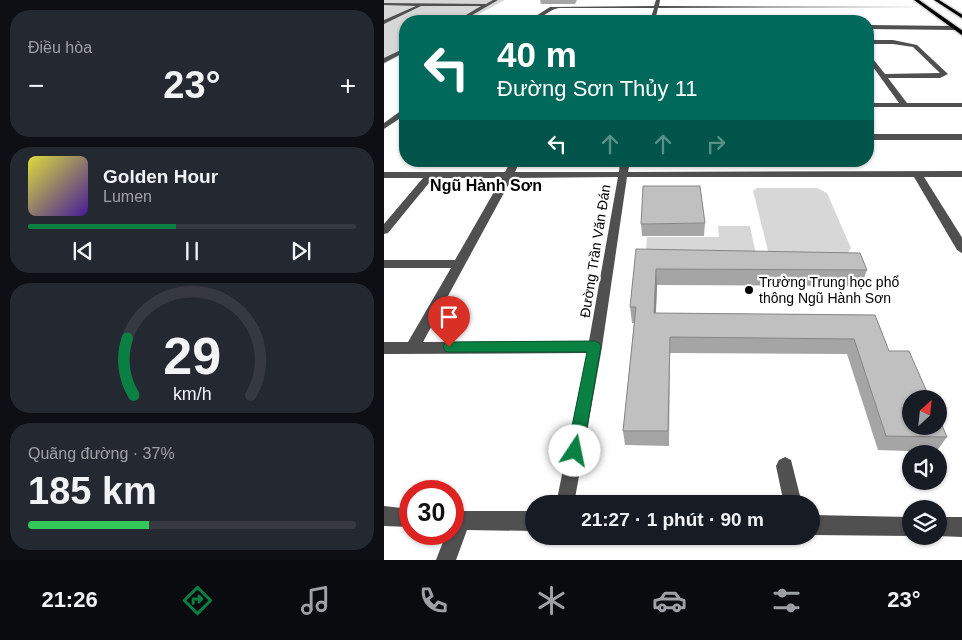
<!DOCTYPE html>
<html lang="vi">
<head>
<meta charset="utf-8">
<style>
  :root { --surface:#171b24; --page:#242831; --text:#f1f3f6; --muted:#9ea1a6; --line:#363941; --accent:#0b8043 }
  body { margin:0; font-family:Helvetica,sans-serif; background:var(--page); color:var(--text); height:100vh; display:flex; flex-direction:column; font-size:19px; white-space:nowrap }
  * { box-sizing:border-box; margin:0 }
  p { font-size:16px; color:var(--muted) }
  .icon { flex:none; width:28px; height:28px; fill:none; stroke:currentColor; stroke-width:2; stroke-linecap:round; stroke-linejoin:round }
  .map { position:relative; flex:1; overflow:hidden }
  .drawer { display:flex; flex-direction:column; gap:10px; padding:10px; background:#0d0f14; width:384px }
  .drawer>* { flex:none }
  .guide { position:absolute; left:15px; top:15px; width:475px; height:152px; border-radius:20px; box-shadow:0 1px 4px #0004; background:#00695c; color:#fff; overflow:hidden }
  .needle { width:32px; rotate:27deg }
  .buttons { position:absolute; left:518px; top:390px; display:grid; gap:10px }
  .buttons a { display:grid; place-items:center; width:45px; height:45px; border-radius:50%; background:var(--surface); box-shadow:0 1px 4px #0004; font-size:25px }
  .speed { position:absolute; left:15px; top:480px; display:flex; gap:10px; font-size:25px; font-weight:700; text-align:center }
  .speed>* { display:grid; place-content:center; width:65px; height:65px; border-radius:50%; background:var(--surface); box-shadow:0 1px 4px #0004; line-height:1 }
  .speed .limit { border:8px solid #d22; background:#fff; color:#111 }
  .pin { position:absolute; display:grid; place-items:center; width:42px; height:42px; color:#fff; margin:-51px -21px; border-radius:50% 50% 50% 0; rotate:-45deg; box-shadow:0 0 5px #0007 }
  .pin .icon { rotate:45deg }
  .me { position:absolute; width:55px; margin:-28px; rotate:11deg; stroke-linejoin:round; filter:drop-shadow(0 0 4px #0008) }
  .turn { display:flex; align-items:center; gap:18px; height:105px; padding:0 15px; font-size:22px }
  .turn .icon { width:65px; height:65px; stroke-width:2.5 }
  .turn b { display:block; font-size:35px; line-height:42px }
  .lanes { display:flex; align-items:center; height:48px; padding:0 15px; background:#0003; justify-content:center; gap:25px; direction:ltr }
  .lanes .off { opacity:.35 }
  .big { font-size:38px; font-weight:600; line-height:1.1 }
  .drawer .card { flex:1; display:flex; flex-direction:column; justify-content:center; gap:8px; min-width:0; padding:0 18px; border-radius:20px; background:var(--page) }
  .drawer .dial { align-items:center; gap:0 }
  .dial svg { height:130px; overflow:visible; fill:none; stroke:var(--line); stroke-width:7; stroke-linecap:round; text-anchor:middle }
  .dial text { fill:var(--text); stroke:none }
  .song { display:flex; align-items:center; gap:15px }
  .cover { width:60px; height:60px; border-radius:8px; background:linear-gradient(135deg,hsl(60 70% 55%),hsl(260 70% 35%)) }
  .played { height:5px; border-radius:2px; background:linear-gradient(90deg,var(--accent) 45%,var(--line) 45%) }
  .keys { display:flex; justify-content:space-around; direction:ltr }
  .heat { display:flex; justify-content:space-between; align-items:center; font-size:28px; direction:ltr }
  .charge { height:8px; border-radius:4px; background:linear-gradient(90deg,#34c759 37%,var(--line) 0) }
  .trip { position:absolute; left:141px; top:495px; width:295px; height:50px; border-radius:25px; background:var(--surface); box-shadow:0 1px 4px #0004; font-weight:600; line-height:50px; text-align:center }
  .menu { display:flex; height:80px; justify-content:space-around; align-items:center; background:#090b0e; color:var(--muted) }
  .menu .icon { width:35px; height:35px }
  .menu .active { color:var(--accent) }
  .menu b { font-size:22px; color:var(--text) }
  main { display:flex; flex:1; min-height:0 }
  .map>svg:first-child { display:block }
</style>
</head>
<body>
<main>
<section class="drawer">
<div class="card"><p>Điều hòa</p>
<div class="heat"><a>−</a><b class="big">23°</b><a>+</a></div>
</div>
<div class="card">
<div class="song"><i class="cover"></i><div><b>Golden Hour</b><p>Lumen</p></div></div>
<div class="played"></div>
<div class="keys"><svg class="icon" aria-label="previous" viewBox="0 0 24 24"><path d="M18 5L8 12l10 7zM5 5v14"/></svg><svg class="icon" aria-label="pause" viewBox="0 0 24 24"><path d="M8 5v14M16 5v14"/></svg><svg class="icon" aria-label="next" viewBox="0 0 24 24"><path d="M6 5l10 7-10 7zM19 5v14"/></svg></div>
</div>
<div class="card dial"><svg viewBox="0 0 100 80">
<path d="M14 69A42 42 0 1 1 86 69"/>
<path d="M14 69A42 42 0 0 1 10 34" stroke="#0b8043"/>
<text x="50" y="56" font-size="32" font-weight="700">29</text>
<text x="50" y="72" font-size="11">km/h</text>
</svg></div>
<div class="card"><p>Quãng đường · 37%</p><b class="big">185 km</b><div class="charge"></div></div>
</section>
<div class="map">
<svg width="579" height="560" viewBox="0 0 579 560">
  <rect width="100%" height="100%" fill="#fff"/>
  <g fill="#d7d7d7">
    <path d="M0,0H121L82,21H21V53L0,64Z"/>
    <path d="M373,188H433L443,193L467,248L463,254H388L384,251L369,191Z"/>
    <path d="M334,226H366L373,260L261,264L263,237H335Z"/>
  </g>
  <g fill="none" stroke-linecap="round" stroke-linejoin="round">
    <defs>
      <g id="major">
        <path d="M530,0H535L579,31V36Z"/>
        <path d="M550,0H555L579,15V19Z"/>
      </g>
    </defs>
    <use href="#major" stroke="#dbdbdb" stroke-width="3"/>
    <g fill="#505050" fill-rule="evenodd">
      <path d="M109,0H114L78,21H72L97,6H37L0,24V20L32,6L0,5V3L102,4Z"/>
      <path d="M272,0H276L275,6L544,7L274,8L271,21H266L270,8H175C163,10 156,22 144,21L166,7L270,6Z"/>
      <path d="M484,25L571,26L574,28L571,30L484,29Z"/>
      <path d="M484,40H509L533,45L564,74L556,78H504L523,103H579V107H484V103H515L484,60V54L486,55L501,74L556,73L529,47L509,44H484Z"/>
      <path d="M21,48V52L0,63V58Z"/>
      <path d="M18,110H21V115L0,129V123Z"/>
      <rect x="484" y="134" width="95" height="6"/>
      <path d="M127,161H136L131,172H235L236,161H246L244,172L579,171V177H540L579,239V254L573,250L530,177H243L218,347L190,504H172L203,353L0,354V342H24L67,268H0V260H71L118,178H49L4,233L0,234V224L39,178H0V172H121ZM234,177L205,341L39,342L128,178Z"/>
      <path d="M401,457L407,460L418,504H400L392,466L395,460Z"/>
      <path d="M0,506L26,509V527L0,526Z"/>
      <path d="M69,511H150V531L83,530L72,560H52L62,534H69Z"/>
      <path d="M428,515L526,517L527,536L428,535Z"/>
      <path d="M554,517H579V537L553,536Z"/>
    </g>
    <use href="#major" fill="#000" fill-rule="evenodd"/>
  </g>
  <g fill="#a5a5a5">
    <path d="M156,0H193L191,4H157Z"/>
    <path d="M321,223L320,236H258L257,224Z"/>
    <path d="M252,249L483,270L477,286L273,285L272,313L491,315L505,351L563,437L552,452L494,450L463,354L286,353L285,446L241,445L239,431L250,323H248L246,307Z"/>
  </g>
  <path fill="#868686" d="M272,269L273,285L271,329L270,313Z"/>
  <g fill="#c0c0c0" stroke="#868686">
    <path d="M259,186H316L321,223L257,224Z"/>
    <path d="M252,249L476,253L483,270L272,269L270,313L491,315L505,351H525L546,399H526V426H554V416L563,437L502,436L470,339L286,337L284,431H239L252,307H246Z"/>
  </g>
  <path fill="#0b8043" stroke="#07532c" d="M211,341L215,343L217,346L199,451L197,457L191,459L186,457L183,451L203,352H65L61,351L59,347L61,343L65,342Z"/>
  <circle fill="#000" stroke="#fff" stroke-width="2" cx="365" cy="290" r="5"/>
  <g text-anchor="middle" stroke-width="4.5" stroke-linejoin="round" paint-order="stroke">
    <g font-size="14" fill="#000" stroke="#fff">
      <text transform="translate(211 251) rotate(-81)" y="5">Đường Trần Văn Đán</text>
    </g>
    <g font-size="14" fill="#000" stroke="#fff" text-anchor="start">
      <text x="375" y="287">Trường Trung học phổ<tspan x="375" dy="16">thông Ngũ Hành Sơn</tspan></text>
    </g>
    <g font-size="16" font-weight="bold" fill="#000" stroke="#fff">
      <text x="102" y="191">Ngũ Hành Sơn</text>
    </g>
  </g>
</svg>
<div class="buttons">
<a><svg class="needle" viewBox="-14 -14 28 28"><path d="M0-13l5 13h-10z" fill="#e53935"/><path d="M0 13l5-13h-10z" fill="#9ea1a6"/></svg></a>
<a><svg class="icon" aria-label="sound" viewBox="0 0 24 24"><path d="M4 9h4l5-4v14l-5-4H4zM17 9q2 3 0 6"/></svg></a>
<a><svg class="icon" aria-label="layers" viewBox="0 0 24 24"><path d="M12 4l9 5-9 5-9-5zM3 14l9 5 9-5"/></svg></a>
</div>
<div class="speed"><div class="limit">30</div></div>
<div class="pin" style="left:65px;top:347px;background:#d93025"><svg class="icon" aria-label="arrive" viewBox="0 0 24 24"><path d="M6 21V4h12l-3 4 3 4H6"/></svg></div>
<svg class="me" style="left:191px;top:451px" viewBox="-20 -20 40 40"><circle r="19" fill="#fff"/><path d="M0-13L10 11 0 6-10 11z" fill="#0b8043"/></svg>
<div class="trip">21:27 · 1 phút · 90 m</div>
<div class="guide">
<div class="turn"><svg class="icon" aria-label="left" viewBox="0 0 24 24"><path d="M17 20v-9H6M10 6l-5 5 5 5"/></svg><div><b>40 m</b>Đường Sơn Thủy 11</div></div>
<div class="lanes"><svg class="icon" aria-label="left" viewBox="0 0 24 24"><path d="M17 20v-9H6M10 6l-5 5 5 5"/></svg><svg class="icon off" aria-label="ahead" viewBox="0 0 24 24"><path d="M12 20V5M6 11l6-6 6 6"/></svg><svg class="icon off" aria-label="ahead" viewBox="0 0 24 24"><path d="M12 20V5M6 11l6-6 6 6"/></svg><svg class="icon off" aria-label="right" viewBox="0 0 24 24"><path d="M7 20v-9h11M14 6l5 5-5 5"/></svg></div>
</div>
</div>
</main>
<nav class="menu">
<b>21:26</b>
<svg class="icon active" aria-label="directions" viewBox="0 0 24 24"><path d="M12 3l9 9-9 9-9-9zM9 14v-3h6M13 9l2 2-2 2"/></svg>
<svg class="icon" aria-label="music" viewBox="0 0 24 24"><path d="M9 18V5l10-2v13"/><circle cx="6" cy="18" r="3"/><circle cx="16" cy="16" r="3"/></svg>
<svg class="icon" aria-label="phone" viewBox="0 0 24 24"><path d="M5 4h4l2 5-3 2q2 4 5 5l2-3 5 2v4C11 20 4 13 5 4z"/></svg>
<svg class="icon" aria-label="climate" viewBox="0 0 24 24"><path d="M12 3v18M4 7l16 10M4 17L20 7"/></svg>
<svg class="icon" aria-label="car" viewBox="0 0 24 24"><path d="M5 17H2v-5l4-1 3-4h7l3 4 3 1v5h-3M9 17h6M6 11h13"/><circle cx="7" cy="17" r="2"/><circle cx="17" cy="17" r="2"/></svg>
<svg class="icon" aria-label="filters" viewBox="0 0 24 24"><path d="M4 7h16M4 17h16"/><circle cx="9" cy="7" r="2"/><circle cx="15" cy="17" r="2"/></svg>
<b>23°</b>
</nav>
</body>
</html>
